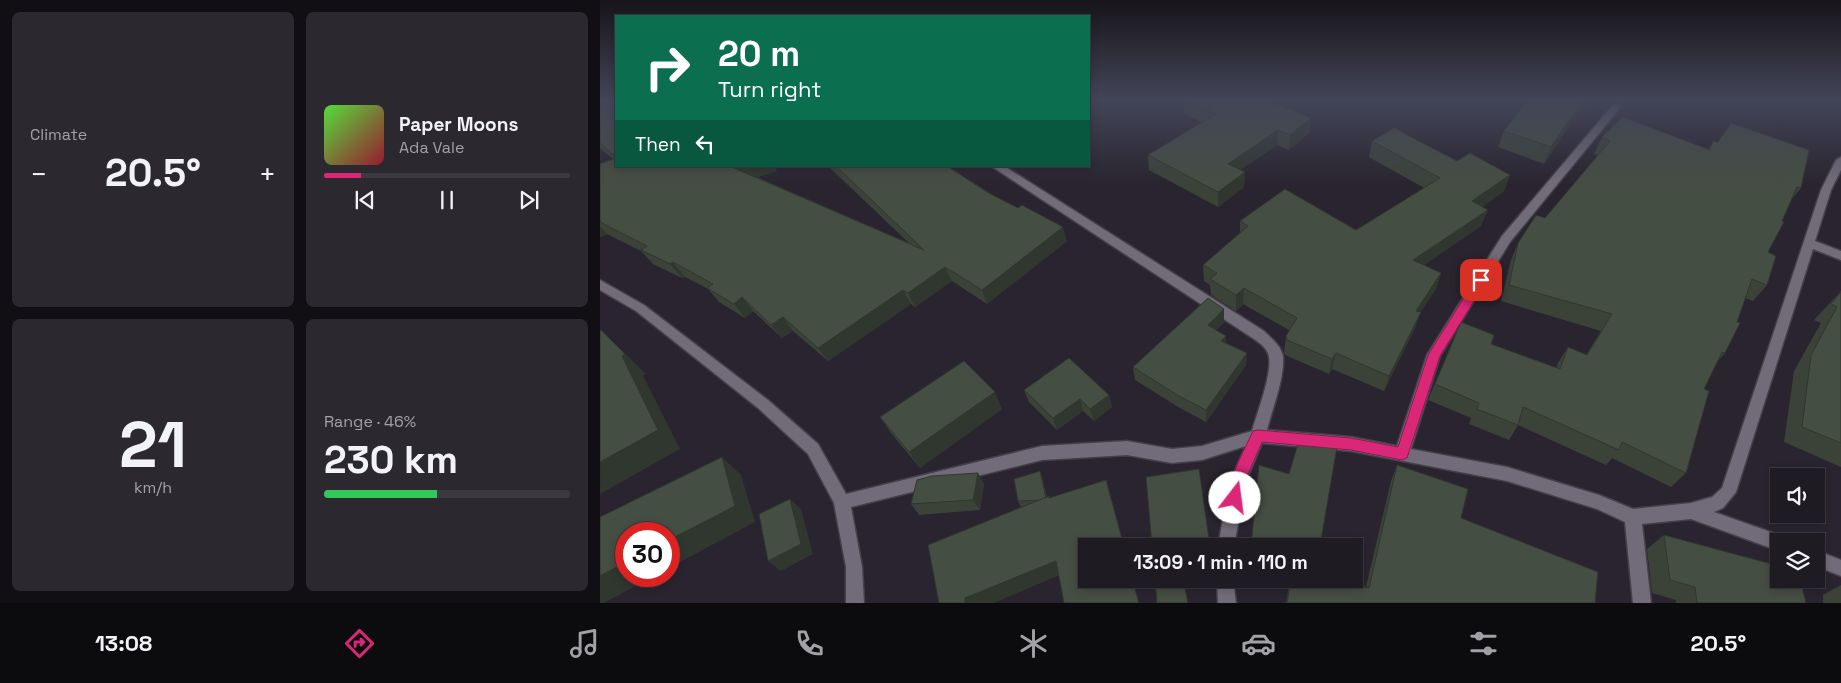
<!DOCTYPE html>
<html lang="en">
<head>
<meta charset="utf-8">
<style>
  :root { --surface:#1f1b23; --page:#2c2830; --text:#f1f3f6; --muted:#a1a1a6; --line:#3c3941; --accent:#db2777 }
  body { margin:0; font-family:"Space Grotesk",sans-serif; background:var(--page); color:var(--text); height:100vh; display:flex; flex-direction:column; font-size:19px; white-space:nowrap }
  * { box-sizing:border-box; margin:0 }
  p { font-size:16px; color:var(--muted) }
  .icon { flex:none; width:28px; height:28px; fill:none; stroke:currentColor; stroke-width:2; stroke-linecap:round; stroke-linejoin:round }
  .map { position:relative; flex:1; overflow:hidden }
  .panel { display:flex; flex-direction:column; gap:12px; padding:12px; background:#110f13; width:600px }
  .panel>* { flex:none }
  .banner { position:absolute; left:15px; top:15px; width:475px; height:152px; border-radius:0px; box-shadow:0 2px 8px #0003,0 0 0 1px var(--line); background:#0b6e4f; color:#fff; overflow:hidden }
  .buttons { position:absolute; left:1170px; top:468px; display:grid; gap:10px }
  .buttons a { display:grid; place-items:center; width:55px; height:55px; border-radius:0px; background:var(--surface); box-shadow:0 2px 8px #0003,0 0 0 1px var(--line); font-size:25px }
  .speed { position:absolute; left:15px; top:522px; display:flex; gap:10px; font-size:25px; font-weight:700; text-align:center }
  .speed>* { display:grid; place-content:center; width:65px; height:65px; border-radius:50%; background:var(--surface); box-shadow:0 2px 8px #0003,0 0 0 1px var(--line); line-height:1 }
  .speed .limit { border:8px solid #d22; background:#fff; color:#111 }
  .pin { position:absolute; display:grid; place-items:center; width:42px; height:42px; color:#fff; margin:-21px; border-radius:10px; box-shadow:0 2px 8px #0006 }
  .me { position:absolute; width:55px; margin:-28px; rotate:15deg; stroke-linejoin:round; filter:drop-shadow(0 0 4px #0008) }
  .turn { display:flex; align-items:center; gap:18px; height:105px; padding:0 20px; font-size:22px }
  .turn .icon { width:65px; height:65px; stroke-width:2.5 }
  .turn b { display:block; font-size:35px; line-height:42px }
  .then { display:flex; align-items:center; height:48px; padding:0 20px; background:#0003; gap:10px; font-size:19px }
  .big { font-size:38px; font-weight:700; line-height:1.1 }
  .panel .widget { flex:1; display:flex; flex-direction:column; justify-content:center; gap:8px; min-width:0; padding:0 18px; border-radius:8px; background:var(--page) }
  .panel .dial { align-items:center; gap:0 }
  .dial b { font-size:65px; line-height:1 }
  .song { display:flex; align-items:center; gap:15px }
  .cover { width:60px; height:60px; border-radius:8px; background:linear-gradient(135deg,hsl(110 70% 55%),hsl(350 70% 35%)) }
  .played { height:5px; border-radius:2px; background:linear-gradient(90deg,var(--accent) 15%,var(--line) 15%) }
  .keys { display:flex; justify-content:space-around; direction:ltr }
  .heat { display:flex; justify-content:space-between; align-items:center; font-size:28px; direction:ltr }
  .charge { height:8px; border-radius:4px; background:linear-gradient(90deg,#34c759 46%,var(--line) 0) }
  .panel .tiles { flex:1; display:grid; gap:12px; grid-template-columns:repeat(2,1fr) }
  .trip { position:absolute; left:478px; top:538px; width:285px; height:50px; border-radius:0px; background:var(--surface); box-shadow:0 2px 8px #0003,0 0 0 1px var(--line); font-weight:700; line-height:50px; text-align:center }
  .tab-bar { display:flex; height:80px; justify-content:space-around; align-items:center; background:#0c0b0e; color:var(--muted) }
  .tab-bar .icon { width:35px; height:35px }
  .tab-bar .active { color:var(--accent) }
  .tab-bar b { font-size:22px; color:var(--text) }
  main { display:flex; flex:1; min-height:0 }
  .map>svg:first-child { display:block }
</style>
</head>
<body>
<main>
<section class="panel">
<div class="tiles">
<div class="widget"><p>Climate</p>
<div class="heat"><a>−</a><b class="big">20.5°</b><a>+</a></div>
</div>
<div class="widget">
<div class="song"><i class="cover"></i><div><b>Paper Moons</b><p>Ada Vale</p></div></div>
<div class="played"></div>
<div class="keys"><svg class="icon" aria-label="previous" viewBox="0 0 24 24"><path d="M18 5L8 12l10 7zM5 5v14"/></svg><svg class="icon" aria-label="pause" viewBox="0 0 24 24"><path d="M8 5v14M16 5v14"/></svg><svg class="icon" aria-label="next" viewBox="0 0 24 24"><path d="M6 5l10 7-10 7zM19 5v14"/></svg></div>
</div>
<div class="widget dial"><b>21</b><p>km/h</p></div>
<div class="widget"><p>Range · 46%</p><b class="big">230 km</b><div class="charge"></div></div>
</div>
</section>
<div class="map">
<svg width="1241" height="603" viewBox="0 0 1241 603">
  <rect width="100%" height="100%" fill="#29242f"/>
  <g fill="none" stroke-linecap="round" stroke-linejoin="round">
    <defs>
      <g id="minor">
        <path d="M1016,104L1019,105V109L910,242L840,356L811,449L907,467L999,495L1033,509L1091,503L1112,497L1122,488L1221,190L1236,160L1241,157V170L1231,190L1215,241L1241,251V260L1213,249L1136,492L1123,508L1114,512L1185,537L1187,541H1179V551L1091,519L1042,524L1051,603H1033L1025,522L997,509L907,481L751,451L662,443L646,481L634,546H618L630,481L646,446L602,460L572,463L527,455L442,460L251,507L262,567L264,603H246V567L234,503L208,454L158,408L36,311L0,290V280L44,305L168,400L218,444L246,494L442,446L527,441L572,449L602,446L652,431C657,413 672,375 669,357C668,349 660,343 654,339L391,166H404L664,331C671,338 681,346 683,356C685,377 672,410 667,430L751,437L797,446L827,355L902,236L1013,105Z"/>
        <path d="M1216,550L1241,560V576L1216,566Z"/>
        <path d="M617,579H633L636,603H618Z"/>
      </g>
    </defs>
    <use href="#minor" stroke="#443f49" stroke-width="3"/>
    <use href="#minor" fill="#726c7a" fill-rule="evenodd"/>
  </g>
  <g fill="#3b4339">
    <path d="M0,100H16V166L177,171L157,177L309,243L228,166H347L467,241L387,304L352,281L315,307L311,304L228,361L193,331L182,338L153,311L145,318L119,302L108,289L85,277L82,278L53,264L41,251L7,234L0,237V164L13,159L0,148Z"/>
    <path d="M526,100H540L534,104Z"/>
    <path d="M584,100L710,132L689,150L677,145L640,170L644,187L618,207L549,170L548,155L602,122L584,114Z"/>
    <path d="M928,100H994L978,113L944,164L898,147L904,131Z"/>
    <path d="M1002,137L1108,150L1113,141L1201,188L1192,199L1168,252L1167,285L1153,301L1145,298L1125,353L1117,362L1104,389L1086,473L1071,487L1012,458L1006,465L918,425L909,440L869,424L871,418L828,400L861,322L891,344L956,368L958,363L968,347L986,355L1001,331L901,301L911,260L918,243L945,218L998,155L994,154Z"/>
    <path d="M772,141L857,161L910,175L904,191L882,207L881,226L824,265L841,273L836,289L820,312L815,328L784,391L732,369L729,374L685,355L684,352L686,336L689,330L643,304L636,311L611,295L610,285L604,281L603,265L640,233V221L756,230L824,188L769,157Z"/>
    <path d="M1241,291V467L1184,442L1194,371L1221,323L1214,320Z"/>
    <path d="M624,309V322L616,330L626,343L647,353L646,365L606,422L580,408L535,380L533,367Z"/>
    <path d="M424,390L509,395L512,407L494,421L483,411L457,430L429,402Z"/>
    <path d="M402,409L320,468L291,433L280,417Z"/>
    <path d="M797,465L861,518L995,603H686L690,579H729L766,587L791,481Z"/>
    <path d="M378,473L384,484L380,510L319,515L311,504Z"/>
    <path d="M442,477L447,497L459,576L423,507H421L418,501Z"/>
    <path d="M1064,535L1206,603H1076V600L1052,593L1047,549Z"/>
    <path d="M555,579H613L584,584Z"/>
    <path d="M1241,585V603H1223V595Z"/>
  </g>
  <g fill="#30372e">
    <path d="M534,100H540L534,104Z"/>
    <path d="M983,100H994L978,113L944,164L951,147Z"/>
    <path d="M711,118L710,132L689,150L690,135Z"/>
    <path d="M678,130L677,145L628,178V164Z"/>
    <path d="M139,166H175L177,171L143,182L134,168Z"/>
    <path d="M645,172L644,187L618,207V192Z"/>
    <path d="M910,175L904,191L867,218L872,201Z"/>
    <path d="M888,210L881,226L808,276L813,260Z"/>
    <path d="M0,226L7,234L0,237Z"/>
    <path d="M463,227L467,241L387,304L382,290Z"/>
    <path d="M73,262L85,277L82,278L70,264Z"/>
    <path d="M345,267L352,281L315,307L308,293Z"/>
    <path d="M841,273L836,289L811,327L816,311Z"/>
    <path d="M644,288L643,304L636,311V295Z"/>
    <path d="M303,290L311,304L228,361L218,348Z"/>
    <path d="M142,297L153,311L145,318L134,304Z"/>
    <path d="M624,309V322L608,338V325Z"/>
    <path d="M821,312L815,328L784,391L789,376Z"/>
    <path d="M183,317L193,331L182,338L171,325Z"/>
    <path d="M1,330L46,374L43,376L80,449L0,494Z"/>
    <path d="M626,336V349L621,341Z"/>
    <path d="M647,353L646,365L606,422V410Z"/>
    <path d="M736,353L732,369L729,374L732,359Z"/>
    <path d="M395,392L402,409L320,468L309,452Z"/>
    <path d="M509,395L512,407L494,421L490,409Z"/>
    <path d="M480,399L483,411L457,430L453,418Z"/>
    <path d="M122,457L141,475L155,522L69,568V540Z"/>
    <path d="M440,471L442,477L448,505L446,499Z"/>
    <path d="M378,473L384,484L380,510L373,500Z"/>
    <path d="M190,499L201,509L213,554L181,571L168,561Z"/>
    <path d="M456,561L462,574L394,603H365V598Z"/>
    <path d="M26,562V576H54L4,603H0V576Z"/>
  </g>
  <g fill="#454e42" stroke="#30372e">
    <path d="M0,100H16V157L0,143Z"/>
    <path d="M584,100H667L711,118L690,135L678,130L628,164L645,172L618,192L548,155L616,114Z"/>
    <path d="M928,100H983L951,147L904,131Z"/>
    <path d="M1023,117L1110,150L1113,141L1118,142L1131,123L1209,150L1201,188L1197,187L1182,221L1184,222L1168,252L1176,256L1167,285L1152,279L1137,322L1140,323L1125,353L1122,352L1104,389L1109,391L1086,473L1022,442L1019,450L923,407L918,425L877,409L879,403L835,384L861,322L894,335L891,344L960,369L968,347L987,355L1012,314L909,285L918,243L936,215L945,218L1010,141L1002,137Z"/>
    <path d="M794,128L857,161L870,153L910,175L872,201L888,210L813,260L841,273L816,311L821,312L789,376L736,353L732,359L687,340L686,336L697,318L644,288L636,295L610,279L617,273L603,265L648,226L640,221L685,189L756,230L840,178L772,141Z"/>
    <path d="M16,158V166H139L134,168L324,250L236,166H347L387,192L418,208L422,205L463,227L382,290L345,267L308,293L303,290L218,348L183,317L171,325L142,297L134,304L107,288L113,284L73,262L70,264L41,250L47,246L0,222V164Z"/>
    <path d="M1241,292V443L1202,427L1211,355L1237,307L1231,304Z"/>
    <path d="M608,298L624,309L608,325L626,336L621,341L647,353L606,410L579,396L533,367Z"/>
    <path d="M1,330L25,354L22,356L58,430L0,462V331Z"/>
    <path d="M469,358L509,395L490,409L480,399L453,418L424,390Z"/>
    <path d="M364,361L395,392L309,452L280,417Z"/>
    <path d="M700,437L737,447L720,546H651L659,465L689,474Z"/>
    <path d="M122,457L135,506L69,540V534H26V562L0,576V517Z"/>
    <path d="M797,465L868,489L861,518L998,572L995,603H687L691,579H729L769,588Z"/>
    <path d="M599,469L610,546H552L546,477Z"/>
    <path d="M440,471L446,498L441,500L418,501L414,479Z"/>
    <path d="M378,473L373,500L311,504L317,480L332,476Z"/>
    <path d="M506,480L524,546H486V579H532L539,603H464L456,561L365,598V603H339L328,545L449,496V498Z"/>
    <path d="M190,499L201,544L168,561L159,514Z"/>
    <path d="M1064,535L1179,566V579H1200L1206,603H1097L1095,587L1070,580Z"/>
    <path d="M555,579H583L588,603H557Z"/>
  </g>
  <linearGradient id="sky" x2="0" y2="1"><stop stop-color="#17141a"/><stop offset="0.54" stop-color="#434558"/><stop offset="1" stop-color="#434558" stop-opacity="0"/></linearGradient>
  <rect width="1241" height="185" fill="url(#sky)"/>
  <path fill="#db2777" stroke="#8e194d" d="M881,276L887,280L840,356L807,458L802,460L751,450L662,442L645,481L640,502L635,504L630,502C623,487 646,447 653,431L658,430L751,438L798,447L828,355L877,277Z"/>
</svg>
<div class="buttons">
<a><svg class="icon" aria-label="sound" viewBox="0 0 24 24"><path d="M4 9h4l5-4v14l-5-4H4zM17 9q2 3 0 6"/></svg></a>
<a><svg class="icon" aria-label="layers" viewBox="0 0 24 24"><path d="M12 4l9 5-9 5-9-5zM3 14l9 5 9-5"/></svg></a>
</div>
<div class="speed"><div class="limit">30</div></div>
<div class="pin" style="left:881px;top:280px;background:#d93025"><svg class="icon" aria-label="arrive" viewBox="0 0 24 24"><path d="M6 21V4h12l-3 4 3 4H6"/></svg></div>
<svg class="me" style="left:635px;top:498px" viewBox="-20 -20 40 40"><circle r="19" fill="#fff"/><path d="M0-13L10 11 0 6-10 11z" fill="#db2777"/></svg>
<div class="trip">13:09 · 1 min · 110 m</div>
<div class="banner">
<div class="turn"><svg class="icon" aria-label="right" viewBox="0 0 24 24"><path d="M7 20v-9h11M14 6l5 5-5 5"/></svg><div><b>20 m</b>Turn right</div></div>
<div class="then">Then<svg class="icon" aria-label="left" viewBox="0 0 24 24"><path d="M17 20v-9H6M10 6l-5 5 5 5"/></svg></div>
</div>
</div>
</main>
<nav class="tab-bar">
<b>13:08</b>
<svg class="icon active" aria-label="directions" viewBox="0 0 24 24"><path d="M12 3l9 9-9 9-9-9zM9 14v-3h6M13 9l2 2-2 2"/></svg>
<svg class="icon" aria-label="music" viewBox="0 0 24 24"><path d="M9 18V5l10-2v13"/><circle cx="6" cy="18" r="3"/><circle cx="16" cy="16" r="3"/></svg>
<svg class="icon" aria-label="phone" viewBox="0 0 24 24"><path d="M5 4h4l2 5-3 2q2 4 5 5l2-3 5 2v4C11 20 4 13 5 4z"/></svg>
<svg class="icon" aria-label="climate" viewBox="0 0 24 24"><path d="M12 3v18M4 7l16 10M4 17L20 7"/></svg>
<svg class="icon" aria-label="car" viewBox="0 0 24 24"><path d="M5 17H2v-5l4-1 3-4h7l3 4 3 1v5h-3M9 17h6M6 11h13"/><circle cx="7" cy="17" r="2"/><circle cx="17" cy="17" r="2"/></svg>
<svg class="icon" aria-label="filters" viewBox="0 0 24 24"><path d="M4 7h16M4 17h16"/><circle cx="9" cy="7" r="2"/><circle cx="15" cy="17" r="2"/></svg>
<b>20.5°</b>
</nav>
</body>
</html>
